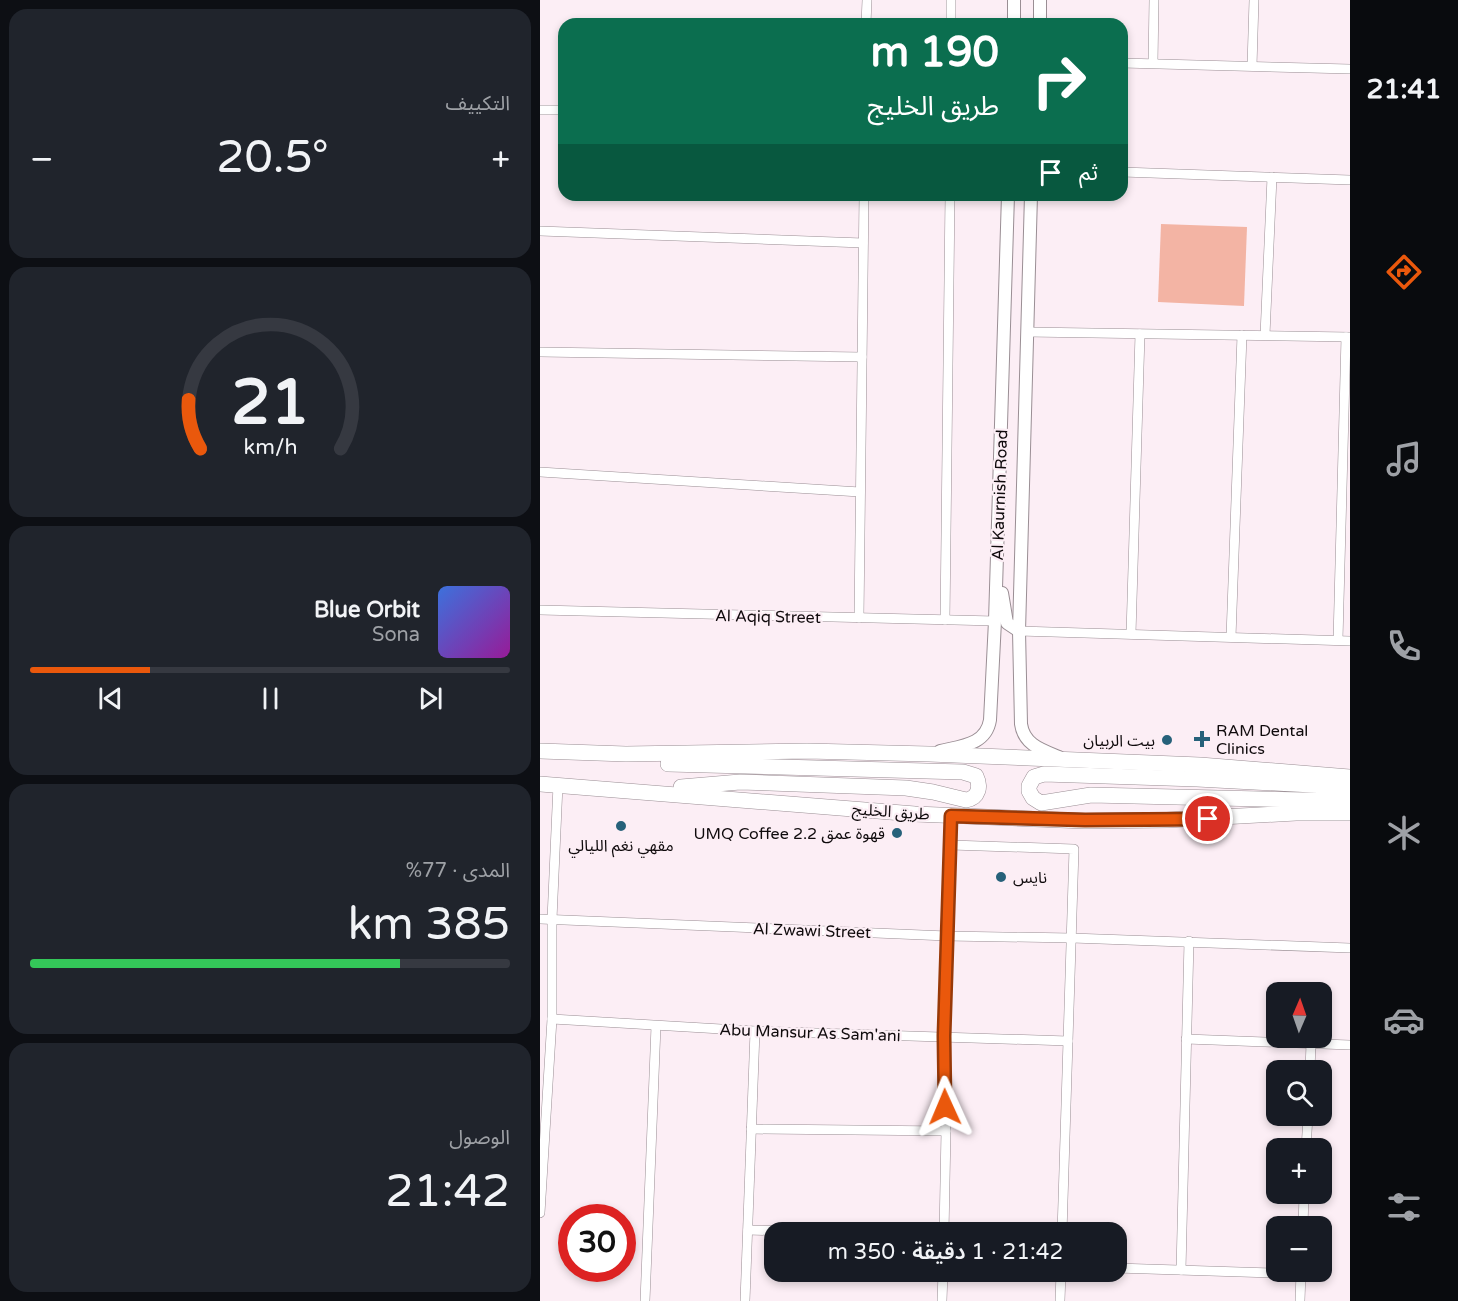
<!DOCTYPE html>
<html lang="ar">
<head>
<meta charset="utf-8">
<style>
  :root { --surface:#171b24; --page:#20242c; --text:#f1f3f6; --muted:#9ea1a6; --line:#363941; --accent:#ea580c }
  body { margin:0; font-family:"Varela Round","Noto Sans Arabic",sans-serif; background:var(--page); color:var(--text); direction:rtl; height:100vh; display:flex; flex-direction:column; font-size:22px; white-space:nowrap }
  * { box-sizing:border-box; margin:0 }
  p { font-size:20px; color:var(--muted) }
  .icon { flex:none; width:33px; height:33px; fill:none; stroke:currentColor; stroke-width:2; stroke-linecap:round; stroke-linejoin:round }
  .map { position:relative; flex:1; overflow:hidden; direction:ltr }
  .sheet { display:flex; flex-direction:column; gap:9px; padding:9px; background:#0d0f14; width:540px }
  .sheet>* { flex:none }
  .banner { position:absolute; left:18px; top:18px; width:570px; height:183px; border-radius:18px; box-shadow:0 3px 9px #0003; direction:rtl; background:#0b6e4f; color:#fff; overflow:hidden }
  .needle { width:39px; rotate:2deg }
  .tools { position:absolute; left:726px; top:982px; display:grid; gap:12px }
  .tools a { display:grid; place-items:center; width:66px; height:66px; border-radius:12px; background:var(--surface); box-shadow:0 3px 9px #0003; font-size:30px }
  .speed { position:absolute; left:18px; top:1204px; display:flex; gap:12px; font-size:30px; font-weight:700; text-align:center }
  .speed>* { display:grid; place-content:center; width:78px; height:78px; border-radius:50%; background:var(--surface); box-shadow:0 3px 9px #0003; line-height:1 }
  .speed .limit { border:9px solid #d22; background:#fff; color:#111 }
  .pin { position:absolute; display:grid; place-items:center; width:51px; height:51px; color:#fff; margin:-26px; border:3px solid #fff; border-radius:50%; box-shadow:0 2px 6px #0007 }
  .me { position:absolute; width:66px; margin:-33px; rotate:359deg; stroke-linejoin:round; filter:drop-shadow(0 0 4px #0008) }
  .turn { display:flex; align-items:center; gap:21px; height:126px; padding:0 30px; font-size:27px }
  .turn .icon { width:78px; height:78px; stroke-width:2.5 }
  .turn b { display:block; font-size:42px; line-height:51px }
  .then { display:flex; align-items:center; height:57px; padding:0 30px; background:#0003; gap:12px; font-size:22px }
  .big { font-size:45px; font-weight:600; line-height:1.1 }
  .sheet .widget { flex:1; display:flex; flex-direction:column; justify-content:center; gap:9px; min-width:0; padding:0 21px; border-radius:18px; background:var(--page) }
  .sheet .dial { align-items:center; gap:0 }
  .dial svg { height:156px; overflow:visible; fill:none; stroke:var(--line); stroke-width:7; stroke-linecap:round; text-anchor:middle }
  .dial text { fill:var(--text); stroke:none }
  .song { display:flex; align-items:center; gap:18px }
  .cover { width:72px; height:72px; border-radius:9px; background:linear-gradient(135deg,hsl(220 70% 55%),hsl(300 70% 35%)) }
  .played { height:6px; border-radius:3px; background:linear-gradient(90deg,var(--accent) 25%,var(--line) 25%) }
  .keys { display:flex; justify-content:space-around; direction:ltr }
  .heat { display:flex; justify-content:space-between; align-items:center; font-size:33px; direction:ltr }
  .charge { height:9px; border-radius:4px; background:linear-gradient(90deg,#34c759 77%,var(--line) 0) }
  .trip { position:absolute; left:224px; top:1222px; width:363px; height:60px; border-radius:18px; background:var(--surface); box-shadow:0 3px 9px #0003; font-weight:600; line-height:60px; text-align:center; direction:rtl }
  main { display:flex; flex:1; min-height:0 }
  .tab-bar { display:flex; flex-direction:column; width:108px; justify-content:space-around; align-items:center; background:#090b0e; color:var(--muted) }
  .tab-bar .icon { width:42px; height:42px }
  .tab-bar .selected { color:var(--accent) }
  .tab-bar b { font-size:27px; color:var(--text) }
  .map>svg:first-child { display:block }
</style>
</head>
<body>
<main>
<nav class="tab-bar">
<b>21:41</b>
<svg class="icon selected" aria-label="directions" viewBox="0 0 24 24"><path d="M12 3l9 9-9 9-9-9zM9 14v-3h6M13 9l2 2-2 2"/></svg>
<svg class="icon" aria-label="music" viewBox="0 0 24 24"><path d="M9 18V5l10-2v13"/><circle cx="6" cy="18" r="3"/><circle cx="16" cy="16" r="3"/></svg>
<svg class="icon" aria-label="phone" viewBox="0 0 24 24"><path d="M5 4h4l2 5-3 2q2 4 5 5l2-3 5 2v4C11 20 4 13 5 4z"/></svg>
<svg class="icon" aria-label="climate" viewBox="0 0 24 24"><path d="M12 3v18M4 7l16 10M4 17L20 7"/></svg>
<svg class="icon" aria-label="car" viewBox="0 0 24 24"><path d="M5 17H2v-5l4-1 3-4h7l3 4 3 1v5h-3M9 17h6M6 11h13"/><circle cx="7" cy="17" r="2"/><circle cx="17" cy="17" r="2"/></svg>
<svg class="icon" aria-label="filters" viewBox="0 0 24 24"><path d="M4 7h16M4 17h16"/><circle cx="9" cy="7" r="2"/><circle cx="15" cy="17" r="2"/></svg>
</nav>
<div class="map">
<svg width="810" height="1301" viewBox="0 0 810 1301">
  <rect width="100%" height="100%" fill="#fceef5"/>
  <path fill="#f3b4a4" d="M621,224L707,227L704,306L618,302Z"/>
  <g fill="none" stroke-linecap="round" stroke-linejoin="round">
    <defs>
      <g id="minor">
        <path d="M411,0V24"/>
        <path d="M326,24L327,0"/>
        <path d="M582,63L810,69"/>
        <path d="M613,63L614,0"/>
        <path d="M712,66L714,0"/>
        <path d="M0,110H24"/>
        <path d="M582,172L810,180"/>
        <path d="M0,231L323,243"/>
        <path d="M487,332L810,337"/>
        <path d="M725,335L732,177"/>
        <path d="M0,352L322,357"/>
        <path d="M0,472L320,492"/>
        <path d="M0,610L455,621"/>
        <path d="M319,618L324,195"/>
        <path d="M405,620L410,195"/>
        <path d="M479,631L810,641"/>
        <path d="M591,634L600,334"/>
        <path d="M691,637L702,335"/>
        <path d="M798,640L806,337"/>
        <path d="M411,845L534,849L522,1233"/>
        <path d="M0,919L407,936L532,938L810,948"/>
        <path d="M12,1019L215,1031L528,1041"/>
        <path d="M646,1039L810,1045"/>
        <path d="M770,1071L771,1043"/>
        <path d="M211,1129L406,1131"/>
        <path d="M766,1149L768,1116"/>
        <path d="M0,1213L12,1019V919L18,785"/>
        <path d="M763,1227L764,1194"/>
        <path d="M208,1230L325,1233"/>
        <path d="M404,1233L406,1131L404,1037L411,816"/>
        <path d="M576,1268L761,1274"/>
        <path d="M641,1270L649,941"/>
        <path d="M105,1301L116,1026"/>
        <path d="M205,1301L215,1031"/>
        <path d="M402,1301L403,1272"/>
        <path d="M520,1301L521,1272"/>
        <path d="M760,1301L761,1272"/>
      </g>
      <g id="tertiary">
        <path d="M474,24V0"/>
        <path d="M500,24V0"/>
        <path d="M491,195L479,631L481,724C484,745 502,750 519,757"/>
        <path d="M462,593L467,623L479,631"/>
        <path d="M400,751C421,746 446,745 450,720L455,621L468,195"/>
      </g>
      <g id="primary">
        <path d="M0,751L86,754L267,751L389,754L660,765L810,777"/>
        <path d="M128,764L423,772L436,776C441,786 439,798 426,800L393,792L366,788L200,782L141,787"/>
        <path d="M0,784L375,814L545,821L627,820L756,813H810"/>
        <path d="M810,787L657,779L504,774L494,777L489,786V791L493,798L501,803L551,795L810,801"/>
      </g>
    </defs>
    <use href="#minor" stroke="#9a8e94" stroke-width="10"/>
    <use href="#tertiary" stroke="#9a8e94" stroke-width="14"/>
    <use href="#primary" stroke="#9a8e94" stroke-width="16"/>
    <use href="#minor" stroke="#fff" stroke-width="9"/>
    <use href="#tertiary" stroke="#fff" stroke-width="12"/>
    <use href="#primary" stroke="#fff" stroke-width="15"/>
  </g>
  <g fill="none" stroke-linecap="round" stroke-linejoin="round">
    <defs>
      <path id="route" d="M405,1107L404,1036L411,816L545,820L668,819"/>
    </defs>
    <use href="#route" stroke="#983908" stroke-width="15"/>
    <use href="#route" stroke="#ea580c" stroke-width="10"/>
  </g>
  <g fill="#26617a" stroke="#fceef5" stroke-width="2">
    <path d="M659 730h6v6h6v6h-6v6h-6v-6h-6v-6h6z"/>
    <circle cx="627" cy="740" r="6"/>
    <circle cx="81" cy="826" r="6"/>
    <circle cx="357" cy="833" r="6"/>
    <circle cx="461" cy="877" r="6"/>
  </g>
  <g text-anchor="middle" stroke-width="4.5" stroke-linejoin="round" paint-order="stroke">
    <g font-size="16" fill="#0f0a0c" stroke="#fceef5">
      <text transform="translate(459 495) rotate(-88)" y="6">Al Kaurnish Road</text>
      <text transform="translate(228 616) rotate(1)" y="6">Al Aqiq Street</text>
      <text transform="translate(351 811) rotate(4)" y="6">طريق الخليج</text>
      <text transform="translate(272 930) rotate(2)" y="6">Al Zwawi Street</text>
      <text transform="translate(270 1032) rotate(2)" y="6">Abu Mansur As Sam'ani</text>
    </g>
    <g font-size="16" fill="#0f0a0c" stroke="#fceef5" text-anchor="start">
      <text x="676" y="736">RAM Dental<tspan x="676" dy="18">Clinics</tspan></text>
      <text x="615" y="746" text-anchor="end">بيت الربيان</text>
      <text x="345" y="839" text-anchor="end">UMQ Coffee 2.2 قهوة عمق</text>
      <text x="81" y="851" text-anchor="middle">مقهي نغم الليالي</text>
      <text x="473" y="883">نايس</text>
    </g>
  </g>
</svg>
<div class="tools">
<a><svg class="needle" viewBox="-14 -14 28 28"><path d="M0-13l5 13h-10z" fill="#e53935"/><path d="M0 13l5-13h-10z" fill="#9ea1a6"/></svg></a>
<a><svg class="icon" aria-label="search" viewBox="0 0 24 24"><circle cx="10" cy="10" r="6"/><path d="M15 15l6 6"/></svg></a>
<a>+</a>
<a>−</a>
</div>
<div class="speed"><div class="limit">30</div></div>
<div class="pin" style="left:668px;top:819px;background:#d93025"><svg class="icon" aria-label="arrive" viewBox="0 0 24 24"><path d="M6 21V4h12l-3 4 3 4H6"/></svg></div>
<svg class="me" style="left:405px;top:1107px" viewBox="-20 -20 40 40"><path d="M0-17L14 15 0 8-14 15z" fill="#ea580c" stroke="#fff" stroke-width="4"/></svg>
<div class="trip">21:42 · 1 دقيقة · 350 m</div>
<div class="banner">
<div class="turn"><svg class="icon" aria-label="right" viewBox="0 0 24 24"><path d="M7 20v-9h11M14 6l5 5-5 5"/></svg><div><b>190 m</b>طريق الخليج</div></div>
<div class="then">ثم<svg class="icon" aria-label="arrive" viewBox="0 0 24 24"><path d="M6 21V4h12l-3 4 3 4H6"/></svg></div>
</div>
</div>
<section class="sheet">
<div class="widget"><p>التكييف</p>
<div class="heat"><a>−</a><b class="big">20.5°</b><a>+</a></div>
</div>
<div class="widget dial"><svg viewBox="0 0 100 80">
<path d="M14 69A42 42 0 1 1 86 69"/>
<path d="M14 69A42 42 0 0 1 8 44" stroke="#ea580c"/>
<text x="50" y="56" font-size="32" font-weight="700">21</text>
<text x="50" y="72" font-size="11">km/h</text>
</svg></div>
<div class="widget">
<div class="song"><i class="cover"></i><div><b>Blue Orbit</b><p>Sona</p></div></div>
<div class="played"></div>
<div class="keys"><svg class="icon" aria-label="previous" viewBox="0 0 24 24"><path d="M18 5L8 12l10 7zM5 5v14"/></svg><svg class="icon" aria-label="pause" viewBox="0 0 24 24"><path d="M8 5v14M16 5v14"/></svg><svg class="icon" aria-label="next" viewBox="0 0 24 24"><path d="M6 5l10 7-10 7zM19 5v14"/></svg></div>
</div>
<div class="widget"><p>المدى · 77%</p><b class="big">385 km</b><div class="charge"></div></div>
<div class="widget"><p>الوصول</p><b class="big">21:42</b></div>
</section>
</main>
</body>
</html>
